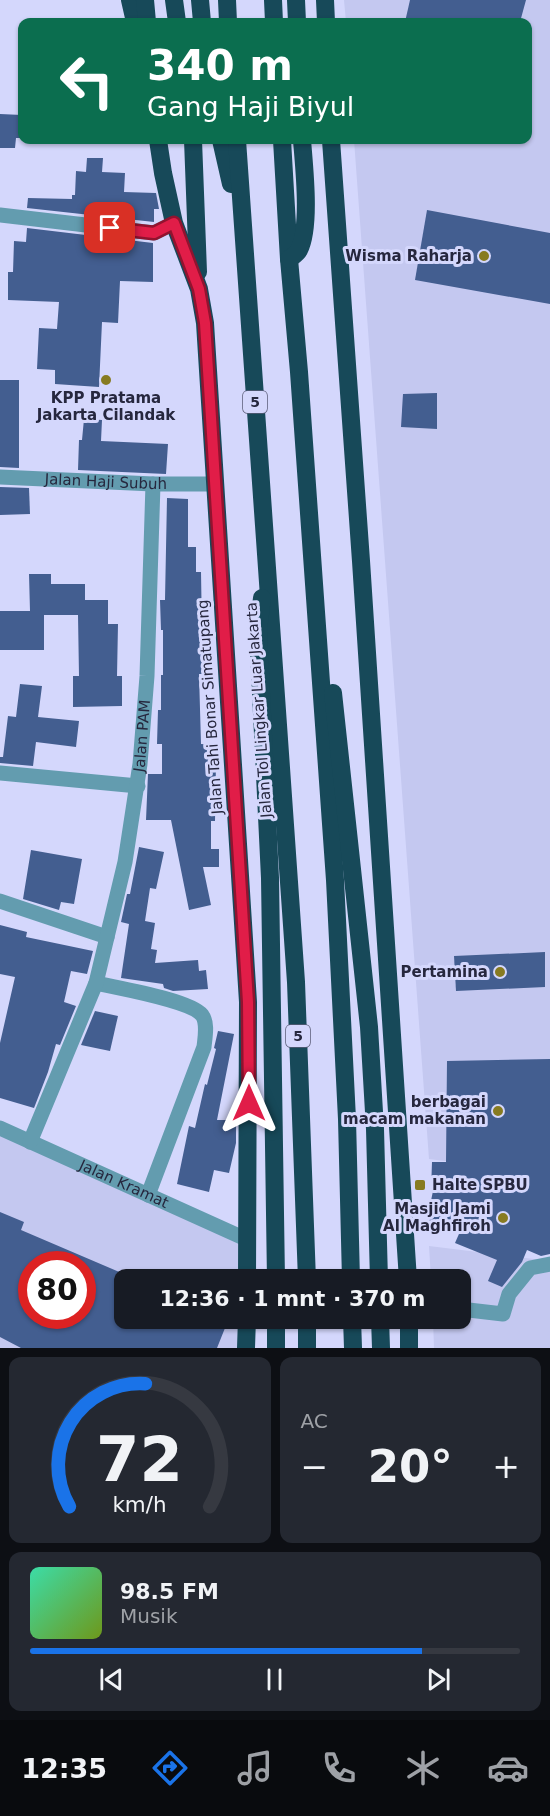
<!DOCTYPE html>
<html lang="id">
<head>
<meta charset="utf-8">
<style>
  :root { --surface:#171b24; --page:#242831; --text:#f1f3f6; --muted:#9ea1a6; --line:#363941; --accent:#1a73e8 }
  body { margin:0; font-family:"DejaVu Sans",sans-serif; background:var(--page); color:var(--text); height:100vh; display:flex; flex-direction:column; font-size:22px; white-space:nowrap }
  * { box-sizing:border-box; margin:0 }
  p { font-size:20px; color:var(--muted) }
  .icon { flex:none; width:33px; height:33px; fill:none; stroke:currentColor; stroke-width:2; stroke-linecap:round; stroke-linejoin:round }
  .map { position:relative; height:1348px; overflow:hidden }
  .panel { display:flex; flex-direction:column; gap:9px; padding:9px; background:#0d0f14; flex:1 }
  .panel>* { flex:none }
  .banner { position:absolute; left:18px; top:18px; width:514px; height:126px; border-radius:12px; box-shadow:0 2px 4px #0004; background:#0b6e4f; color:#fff; overflow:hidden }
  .speed { position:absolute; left:18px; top:1251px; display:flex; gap:12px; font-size:30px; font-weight:700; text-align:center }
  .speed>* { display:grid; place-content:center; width:78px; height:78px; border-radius:50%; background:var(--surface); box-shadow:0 2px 4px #0004; line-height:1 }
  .speed .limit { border:9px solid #d22; background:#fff; color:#111 }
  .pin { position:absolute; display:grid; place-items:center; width:51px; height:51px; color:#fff; margin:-26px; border-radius:12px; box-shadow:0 3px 9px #0006 }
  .me { position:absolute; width:66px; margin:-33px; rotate:0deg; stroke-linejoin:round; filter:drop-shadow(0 0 4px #0008) }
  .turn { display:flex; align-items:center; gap:21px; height:126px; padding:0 30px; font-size:27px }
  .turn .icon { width:78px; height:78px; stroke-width:2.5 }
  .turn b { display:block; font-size:42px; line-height:51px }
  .big { font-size:45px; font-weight:700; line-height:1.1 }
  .panel .widget { flex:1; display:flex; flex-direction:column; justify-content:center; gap:9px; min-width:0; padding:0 21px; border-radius:12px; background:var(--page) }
  .panel .dial { align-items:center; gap:0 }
  .dial svg { height:156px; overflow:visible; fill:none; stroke:var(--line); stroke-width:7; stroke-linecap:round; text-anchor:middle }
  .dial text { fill:var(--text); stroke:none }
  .song { display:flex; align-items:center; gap:18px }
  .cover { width:72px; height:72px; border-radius:9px; background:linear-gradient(135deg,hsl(160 70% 55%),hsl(80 70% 35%)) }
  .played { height:6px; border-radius:3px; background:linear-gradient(90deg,var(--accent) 80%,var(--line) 80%) }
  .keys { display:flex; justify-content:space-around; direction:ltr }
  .heat { display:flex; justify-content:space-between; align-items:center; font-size:33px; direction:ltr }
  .panel .tiles { flex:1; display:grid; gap:9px; grid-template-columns:1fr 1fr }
  .widget:last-child { grid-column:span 2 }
  .trip { position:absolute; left:114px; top:1269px; width:357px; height:60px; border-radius:12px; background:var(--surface); box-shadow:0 2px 4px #0004; font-weight:700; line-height:60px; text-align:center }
  .menu { display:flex; height:96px; justify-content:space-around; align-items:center; background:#090b0e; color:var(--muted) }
  .menu .icon { width:42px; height:42px }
  .menu .on { color:var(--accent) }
  .menu b { font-size:27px; color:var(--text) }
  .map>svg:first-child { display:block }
</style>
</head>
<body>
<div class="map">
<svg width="550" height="1348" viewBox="0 0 550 1348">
  <rect width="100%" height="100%" fill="#d4d7fc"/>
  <g fill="#c4c8f0" fill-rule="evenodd">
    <path d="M344,0H550V1165L548,1174L429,1159L354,140H528V22H346Z"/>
    <path d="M0,1134L240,1242L239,1279L124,1280V1318L238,1319V1348H0ZM32,1264H82V1316H32Z"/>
    <path d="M429,1246L550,1261V1348H434L433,1319L460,1318V1280L431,1279Z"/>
  </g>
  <g fill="#435e90" fill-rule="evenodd">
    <path d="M410,0H526L520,22H405Z"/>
    <path d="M0,114L22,115V138H16L15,148H0Z"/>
    <path d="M87,158H103L102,172L125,173L124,192L156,193L159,209H154V222L27,208L28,198L72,199V195H75L76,171L86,172Z"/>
    <path d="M427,210L550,233V304L415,280Z"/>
    <path d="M27,228L153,243V282L120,281L118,323L102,322L99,387L55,384V370L37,369L39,328L57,329L59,302L8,300V272H13L14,241L26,242Z"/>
    <path d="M0,380H19V468L0,467Z"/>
    <path d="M437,393V429L401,427L403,394Z"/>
    <path d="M84,419L102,420L101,441L168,444L166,474L78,470L79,440H82Z"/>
    <path d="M0,487L29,488L30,514L0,515Z"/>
    <path d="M167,498L188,499V547H196V572H201L202,632H209V674H199L201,744L220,745L221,761H216L215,821H211V849H219V867H203L211,905L189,910L171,820H146L148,774H162V744H157L158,710H161V675H163V630H161L160,600H165Z"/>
    <path d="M29,574H51V584H85V600H108V624H118L117,676H122V706L73,707V676H79L78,615H44V650H0V611H30Z"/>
    <path d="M20,684L42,686L38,717L79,721L76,747L36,742L33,766L0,763V757H3L8,716L16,717Z"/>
    <path d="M139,847L164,852L156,889L150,888L145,921L155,923L151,949L157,950L155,963L198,960L199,971L206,970L208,989L173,991L164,988L163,984L121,978L129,924L121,922L127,894H130Z"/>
    <path d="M31,850L82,859L74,904L61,902L59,910L23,899Z"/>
    <path d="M0,925L27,932L26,937L93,951L87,974L71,971L64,1002L76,1006L60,1045L56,1044L48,1072L34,1108L0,1098V1043L15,977L0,974Z"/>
    <path d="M545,952V987L456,991L454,956Z"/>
    <path d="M95,1011L118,1016L110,1051L81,1045Z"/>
    <path d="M218,1031L234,1034L217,1120H236V1143L229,1173L214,1170L209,1192L177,1184L189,1126L195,1128L205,1084L207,1085L216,1049L214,1048Z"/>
    <path d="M550,1059V1254L541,1256L527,1250L522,1262L502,1287L488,1281L497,1260L455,1243L462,1227L427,1220L433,1191H431L432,1162H446L447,1061Z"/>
    <path d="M0,1212L24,1222L21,1230L124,1274V1318H229L217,1348H21L0,1337ZM32,1264H82V1316H32Z"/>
  </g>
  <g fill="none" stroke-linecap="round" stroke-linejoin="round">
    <g stroke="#639caf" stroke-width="15">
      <path d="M0,215L154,233L174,223"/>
      <path id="s1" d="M0,477L153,484H213"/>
      <path d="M0,773L138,786"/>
      <path d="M0,901L107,937"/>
      <path d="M96,983C117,988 190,1000 202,1015C208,1023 205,1037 204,1047L148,1195"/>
      <path id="s2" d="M0,1128L248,1240"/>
      <path id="s3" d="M30,1142L96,983L125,862L140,764L147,676L153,484"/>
      <path d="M460,1309L503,1314L509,1294L530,1268L550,1264"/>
    </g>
    <g stroke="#174959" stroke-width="18">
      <path d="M130,0L135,22"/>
      <path d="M145,0L147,22"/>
      <path d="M174,0L177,22"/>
      <path d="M200,0L202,22"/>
      <path d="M227,0L228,22"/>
      <path d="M273,0L274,22"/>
      <path d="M296,0L297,22"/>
      <path d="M325,0L326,22"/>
      <path d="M158,140L163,173L174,223L199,289L205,323L248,1002L247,1280"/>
      <path d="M193,140L198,272"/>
      <path d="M221,140L231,184"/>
      <path d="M237,140L296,982L307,1280"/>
      <path d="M282,140L289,259L299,372L335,880L347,1119L351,1280"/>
      <path d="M331,140L361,561L408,1280"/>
      <path d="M289,259C293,256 297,254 299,250C311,227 304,166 302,140"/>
      <path d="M262,598L258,631L270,878L276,1280"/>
      <path d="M333,693L369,1027L375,1129L379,1280"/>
      <path d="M352,1318L353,1348"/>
      <path d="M380,1318L381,1348"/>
      <path d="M409,1318V1348"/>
      <path d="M246,1348L247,1318"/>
      <path d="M276,1348V1318"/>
      <path d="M307,1348V1318"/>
    </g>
  </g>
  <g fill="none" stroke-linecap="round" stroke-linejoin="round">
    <defs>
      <path id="route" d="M110,228L154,233L174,223L199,289L205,323L248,1002L249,1103"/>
    </defs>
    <use href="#route" stroke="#92132f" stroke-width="15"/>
    <use href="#route" stroke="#e11d48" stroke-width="10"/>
  </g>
  <g fill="#877b21" stroke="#d4d7fc" stroke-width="2">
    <circle cx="484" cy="256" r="6"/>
    <circle cx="106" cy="380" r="6"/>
    <circle cx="500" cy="972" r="6"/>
    <circle cx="498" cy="1111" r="6"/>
    <rect x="414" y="1179" width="12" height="12" rx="3"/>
    <circle cx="503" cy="1218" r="6"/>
  </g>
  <g text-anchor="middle" stroke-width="6" stroke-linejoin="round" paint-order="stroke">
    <g fill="#d4d7fc" stroke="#5a5c77" stroke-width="1.5">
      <rect x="243" y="391" width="24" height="22" rx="4.5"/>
      <rect x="286" y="1025" width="24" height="22" rx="4.5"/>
    </g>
    <g font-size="14" font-weight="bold" fill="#26273e">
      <text x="255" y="407">5</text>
      <text x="298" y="1041">5</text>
    </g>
    <g font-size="15" font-weight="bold" fill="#26273e" stroke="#d4d7fc" text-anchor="end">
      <text x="472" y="261">Wisma Raharja</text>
      <text x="106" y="403" text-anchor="middle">KPP Pratama<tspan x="106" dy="17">Jakarta Cilandak</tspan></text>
      <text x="488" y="977">Pertamina</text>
      <text x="486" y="1107">berbagai<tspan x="486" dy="17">macam makanan</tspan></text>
      <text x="432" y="1190" text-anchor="start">Halte SPBU</text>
      <text x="491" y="1214">Masjid Jami<tspan x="491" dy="17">Al Maghfiroh</tspan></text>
    </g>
    <g font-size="15" fill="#26273e" stroke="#d4d7fc">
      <text dy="5" stroke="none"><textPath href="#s1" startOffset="106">Jalan Haji Subuh</textPath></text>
      <text transform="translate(210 707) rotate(-94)" y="5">Jalan Tahi Bonar Simatupang</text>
      <text transform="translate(259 710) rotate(-94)" y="5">Jalan Tol Lingkar Luar Jakarta</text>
      <text dy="5" stroke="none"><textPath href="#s3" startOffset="424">Jalan PAM</textPath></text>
      <text dy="5" stroke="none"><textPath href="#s2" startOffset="136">Jalan Kramat</textPath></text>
    </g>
  </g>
</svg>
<div class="speed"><div class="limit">80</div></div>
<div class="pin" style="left:110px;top:228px;background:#d93025"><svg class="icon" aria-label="arrive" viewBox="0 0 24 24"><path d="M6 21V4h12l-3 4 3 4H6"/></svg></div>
<svg class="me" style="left:249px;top:1103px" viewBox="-20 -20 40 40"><path d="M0-17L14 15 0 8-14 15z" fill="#e11d48" stroke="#fff" stroke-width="4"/></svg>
<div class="trip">12:36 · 1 mnt · 370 m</div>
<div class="banner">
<div class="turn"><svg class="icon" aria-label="left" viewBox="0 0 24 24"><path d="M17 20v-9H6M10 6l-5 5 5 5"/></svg><div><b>340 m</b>Gang Haji Biyul</div></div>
</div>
</div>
<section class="panel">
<div class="tiles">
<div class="widget dial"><svg viewBox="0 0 100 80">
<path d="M14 69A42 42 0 1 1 86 69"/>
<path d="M14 69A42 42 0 0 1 53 6" stroke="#1a73e8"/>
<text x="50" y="56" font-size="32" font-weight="700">72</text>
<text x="50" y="72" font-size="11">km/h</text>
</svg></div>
<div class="widget"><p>AC</p>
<div class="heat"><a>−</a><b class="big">20°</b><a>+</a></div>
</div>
<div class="widget">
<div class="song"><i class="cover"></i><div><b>98.5 FM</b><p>Musik</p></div></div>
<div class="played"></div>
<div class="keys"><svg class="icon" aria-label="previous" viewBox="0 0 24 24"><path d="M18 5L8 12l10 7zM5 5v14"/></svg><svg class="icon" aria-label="pause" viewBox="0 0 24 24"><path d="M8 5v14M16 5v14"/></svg><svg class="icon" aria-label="next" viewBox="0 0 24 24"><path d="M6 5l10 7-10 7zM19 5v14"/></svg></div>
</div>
</div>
</section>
<nav class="menu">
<b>12:35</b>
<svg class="icon on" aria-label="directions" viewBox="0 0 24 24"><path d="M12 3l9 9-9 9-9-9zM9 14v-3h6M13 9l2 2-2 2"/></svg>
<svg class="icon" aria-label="music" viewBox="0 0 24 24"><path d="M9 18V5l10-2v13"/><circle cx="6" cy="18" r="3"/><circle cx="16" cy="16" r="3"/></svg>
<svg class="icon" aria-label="phone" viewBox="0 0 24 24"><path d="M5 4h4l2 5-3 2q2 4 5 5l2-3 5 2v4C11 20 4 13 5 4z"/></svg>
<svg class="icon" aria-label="climate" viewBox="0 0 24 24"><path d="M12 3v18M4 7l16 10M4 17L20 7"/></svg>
<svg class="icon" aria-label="car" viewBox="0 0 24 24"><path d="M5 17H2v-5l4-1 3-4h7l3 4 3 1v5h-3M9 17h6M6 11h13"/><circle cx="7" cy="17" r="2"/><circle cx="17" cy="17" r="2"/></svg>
</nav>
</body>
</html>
